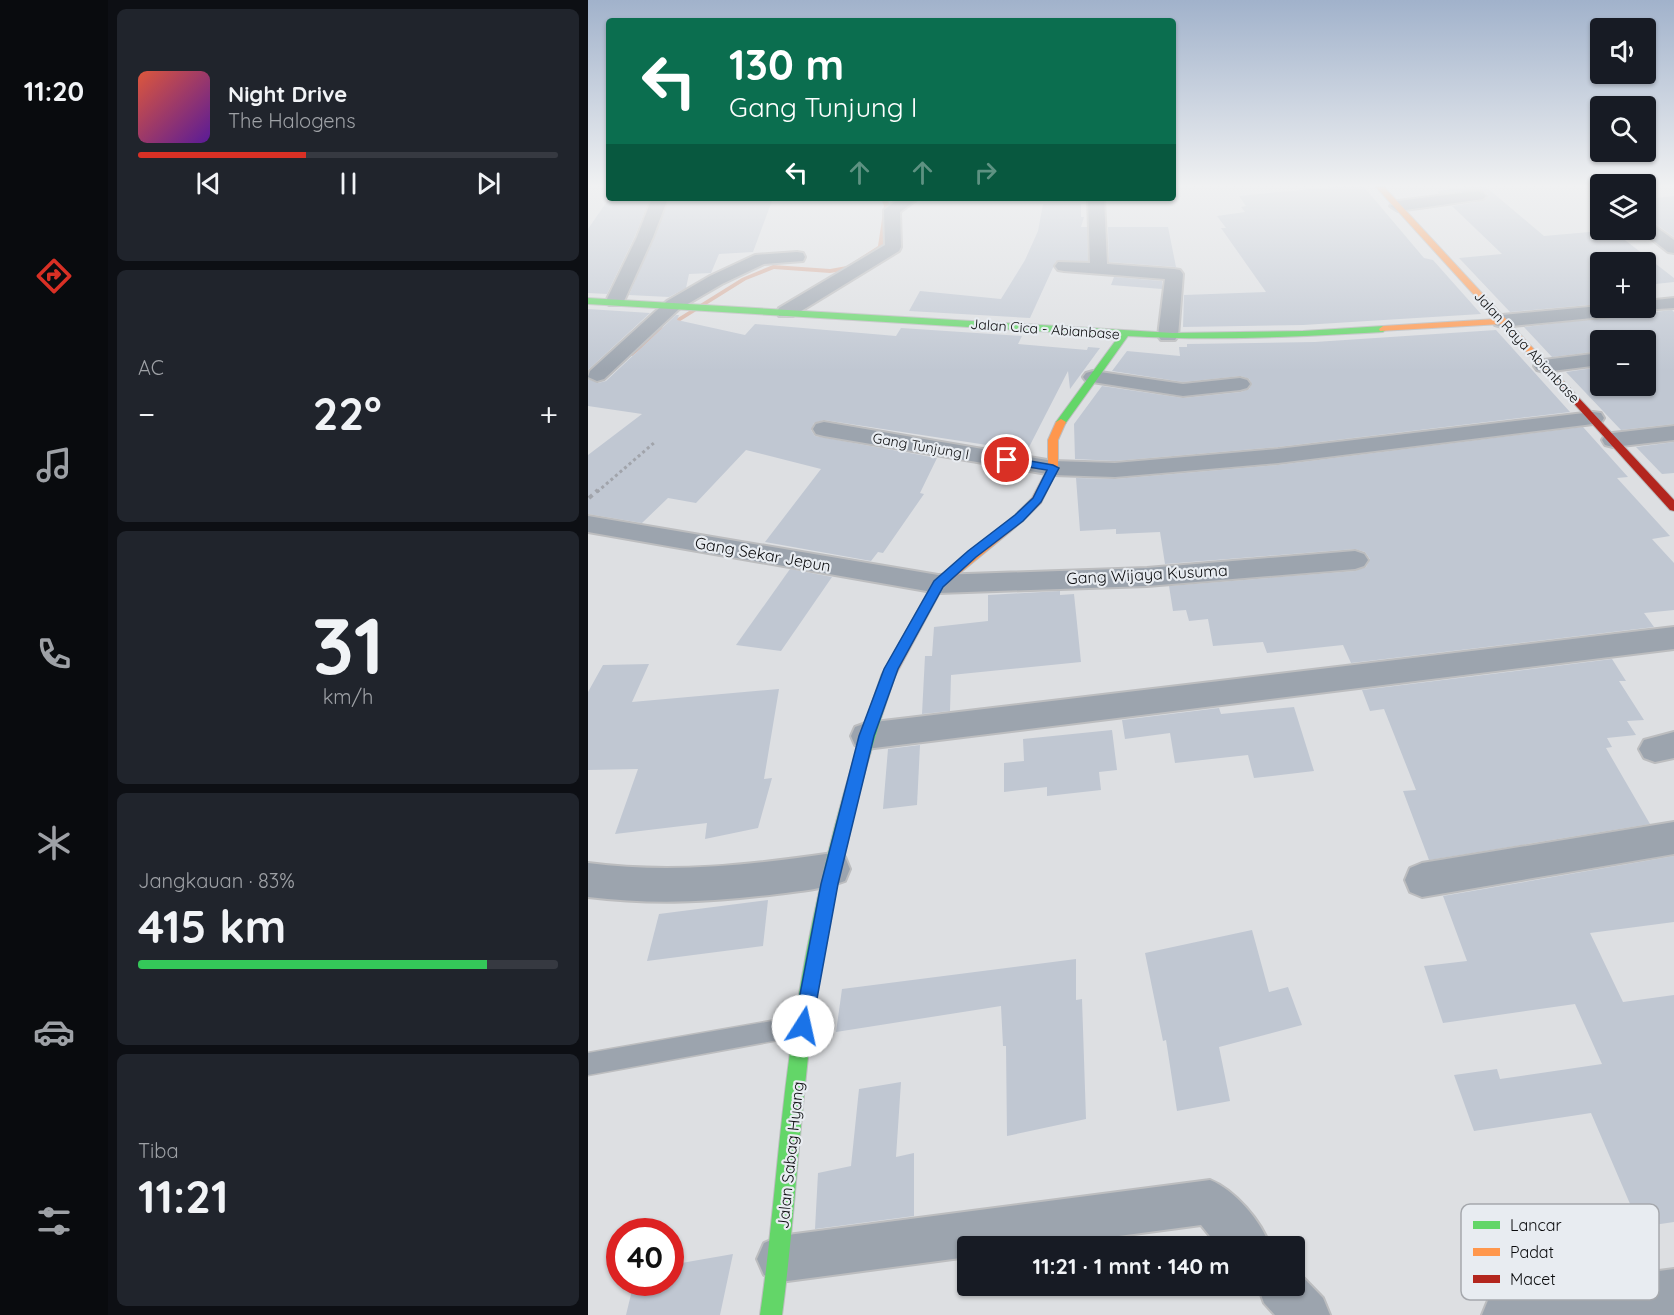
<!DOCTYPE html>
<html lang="id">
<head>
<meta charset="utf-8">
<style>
  :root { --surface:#171b24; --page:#20242c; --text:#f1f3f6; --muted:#9ea1a6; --line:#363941; --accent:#d93025 }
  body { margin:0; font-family:Quicksand,sans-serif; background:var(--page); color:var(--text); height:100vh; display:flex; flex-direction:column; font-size:22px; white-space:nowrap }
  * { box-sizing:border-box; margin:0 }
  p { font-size:20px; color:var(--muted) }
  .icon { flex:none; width:33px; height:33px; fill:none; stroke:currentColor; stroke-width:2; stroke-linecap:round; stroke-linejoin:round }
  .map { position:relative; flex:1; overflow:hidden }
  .details { display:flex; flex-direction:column; gap:9px; padding:9px; background:#0d0f14; width:480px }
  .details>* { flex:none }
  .hud { position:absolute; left:18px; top:18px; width:570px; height:183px; border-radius:6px; box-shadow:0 2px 4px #0004; background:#0b6e4f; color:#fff; overflow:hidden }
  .controls { position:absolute; left:1002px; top:18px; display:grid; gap:12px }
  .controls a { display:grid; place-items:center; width:66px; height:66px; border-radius:6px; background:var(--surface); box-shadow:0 2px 4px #0004; font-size:30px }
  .speed { position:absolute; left:18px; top:1218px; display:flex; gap:12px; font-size:30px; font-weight:700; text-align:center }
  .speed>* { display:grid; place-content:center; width:78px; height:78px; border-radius:50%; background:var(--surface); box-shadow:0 2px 4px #0004; line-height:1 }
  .speed .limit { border:9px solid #d22; background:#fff; color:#111 }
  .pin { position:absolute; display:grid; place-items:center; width:51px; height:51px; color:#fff; margin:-26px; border:3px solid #fff; border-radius:50%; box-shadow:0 2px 6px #0007 }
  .me { position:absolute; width:66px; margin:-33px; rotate:10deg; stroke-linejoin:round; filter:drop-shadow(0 0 4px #0008) }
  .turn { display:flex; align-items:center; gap:21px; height:126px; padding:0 24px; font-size:27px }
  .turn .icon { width:78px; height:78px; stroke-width:2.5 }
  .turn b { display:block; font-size:42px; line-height:51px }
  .lanes { display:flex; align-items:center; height:57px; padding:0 24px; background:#0003; justify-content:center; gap:30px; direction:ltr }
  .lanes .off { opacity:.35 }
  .big { font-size:45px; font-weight:700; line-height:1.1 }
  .details .card { flex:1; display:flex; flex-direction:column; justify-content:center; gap:9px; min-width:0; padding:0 21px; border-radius:9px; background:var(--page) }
  .details .dial { align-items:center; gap:0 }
  .dial b { font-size:78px; line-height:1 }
  .song { display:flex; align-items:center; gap:18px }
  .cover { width:72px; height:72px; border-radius:9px; background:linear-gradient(135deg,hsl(10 70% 55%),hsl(270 70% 35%)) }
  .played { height:6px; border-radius:3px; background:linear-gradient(90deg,var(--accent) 40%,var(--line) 40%) }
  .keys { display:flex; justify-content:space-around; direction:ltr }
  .heat { display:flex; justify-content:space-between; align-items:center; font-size:33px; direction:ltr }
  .charge { height:9px; border-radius:4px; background:linear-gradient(90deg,#34c759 83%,var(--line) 0) }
  .trip { position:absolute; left:369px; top:1236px; width:348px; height:60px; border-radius:6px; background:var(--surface); box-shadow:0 2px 4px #0004; font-weight:700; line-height:60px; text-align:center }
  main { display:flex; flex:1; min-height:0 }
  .menu { display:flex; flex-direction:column; width:108px; justify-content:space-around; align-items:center; background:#090b0e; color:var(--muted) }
  .menu .icon { width:42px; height:42px }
  .menu .on { color:var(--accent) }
  .menu b { font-size:27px; color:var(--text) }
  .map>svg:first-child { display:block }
</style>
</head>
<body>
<main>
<nav class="menu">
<b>11:20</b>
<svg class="icon on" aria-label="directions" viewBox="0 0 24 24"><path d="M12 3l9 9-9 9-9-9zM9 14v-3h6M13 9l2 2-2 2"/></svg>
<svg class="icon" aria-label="music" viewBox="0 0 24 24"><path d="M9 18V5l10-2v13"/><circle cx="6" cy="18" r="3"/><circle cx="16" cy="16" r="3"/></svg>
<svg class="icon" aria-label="phone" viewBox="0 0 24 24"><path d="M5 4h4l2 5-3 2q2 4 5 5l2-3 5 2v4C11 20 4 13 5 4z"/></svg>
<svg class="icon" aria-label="climate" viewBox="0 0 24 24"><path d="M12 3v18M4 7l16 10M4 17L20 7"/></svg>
<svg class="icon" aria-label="car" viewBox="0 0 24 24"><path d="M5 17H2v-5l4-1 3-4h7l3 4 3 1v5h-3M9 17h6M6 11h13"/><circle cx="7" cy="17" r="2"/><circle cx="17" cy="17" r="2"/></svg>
<svg class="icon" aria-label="filters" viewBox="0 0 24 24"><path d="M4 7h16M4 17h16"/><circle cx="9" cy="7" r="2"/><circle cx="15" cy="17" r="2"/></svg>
</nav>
<section class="details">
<div class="card">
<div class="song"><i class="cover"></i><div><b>Night Drive</b><p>The Halogens</p></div></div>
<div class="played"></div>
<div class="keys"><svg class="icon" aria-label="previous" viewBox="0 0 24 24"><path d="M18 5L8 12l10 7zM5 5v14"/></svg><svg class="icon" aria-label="pause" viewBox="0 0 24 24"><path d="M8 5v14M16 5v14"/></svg><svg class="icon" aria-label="next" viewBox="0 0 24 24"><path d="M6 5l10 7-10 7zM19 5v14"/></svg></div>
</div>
<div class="card"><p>AC</p>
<div class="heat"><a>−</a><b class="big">22°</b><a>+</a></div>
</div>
<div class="card dial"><b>31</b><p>km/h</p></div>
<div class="card"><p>Jangkauan · 83%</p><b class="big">415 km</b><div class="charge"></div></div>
<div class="card"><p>Tiba</p><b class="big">11:21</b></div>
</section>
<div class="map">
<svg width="1086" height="1315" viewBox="0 0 1086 1315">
  <rect width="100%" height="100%" fill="#dddfe2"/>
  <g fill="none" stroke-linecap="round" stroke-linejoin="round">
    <path fill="#d7af9f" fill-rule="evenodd" d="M293,198H299L302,206L296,247L261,270L242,273L186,269L158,280L73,333L44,356L37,354L69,331L154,278L185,265L242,269L259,266L290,246L296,206Z"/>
  </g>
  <g fill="#c0c7d2">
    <path d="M745,187H776L836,258L845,260L893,314L715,325L595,327L596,295L678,292L633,228H638L629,216L657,212L653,207L658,206L651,196Z"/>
    <path d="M881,187H898L956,236L1024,230L1086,278V282L1058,285V262H1012V304L922,312L871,258L914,254L864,206L895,201L900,194L890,189L851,194L849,191Z"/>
    <path d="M1086,196V237L1065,222L1058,220V199Z"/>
    <path d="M57,198H62L47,236L19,294L0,293V229L20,200Z"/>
    <path d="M82,198H185L165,252L131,254L123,273L101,274L98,288L81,297L41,295Z"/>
    <path d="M455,204H493V217H496L493,227H499L500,261H468L442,318L321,311L332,291L413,299L437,260L450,231Z"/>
    <path d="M520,227H580L588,267L521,262Z"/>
    <path d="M526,277L574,281V289L523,285Z"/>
    <path d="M0,309L62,313L0,370Z"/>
    <path d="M1084,310L1086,312V424L1033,430L978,372L1012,367V386H1058V340H1012V351L964,357L936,327Z"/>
    <path d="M88,315H91L89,320L157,335L167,324L308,336L313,328L434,336L430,344L499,350L500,347L512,348L482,389L480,371L439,451L236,420L226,423L223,430L227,436L349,458L332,493L336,494L295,553L290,552L283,561L177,542L233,469L158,450L108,503L80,498L54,523L0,514V455L54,414L0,406V379L10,383L18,381Z"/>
    <path d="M908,330L982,412L690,447L527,461L487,459L486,424L514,386L595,398L653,392L661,389L664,384L661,379L653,376L595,382L524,371L539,351L592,356L591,347H599V344L727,342Z"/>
    <path d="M995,427L1040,477L1029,478L1082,536L1064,539L1086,563V610L1056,613L1066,627L763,663L755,645L679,653L675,642L625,646L620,619L601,621L598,610L585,611L581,586L767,571L778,567L782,559L777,552L767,549L577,564L572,532L528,534V529L492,531L488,478L527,479L690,465Z"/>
    <path d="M1086,442V473L1074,474L1048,447Z"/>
    <path d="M202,569L244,577L193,651L148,645Z"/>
    <path d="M472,591V595L486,594L493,662L363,675L362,711L334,714L337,656H344L346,627L400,621V595Z"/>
    <path d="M1024,659L1038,681H1031L1056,720L1039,721L1048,735L1019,738L1024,747L1018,748L1062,824L841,860L815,791L828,790L796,709L782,711L774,690Z"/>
    <path d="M61,664L44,702L191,689L176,779L184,778L170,828L117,839L119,823L27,834L50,769L0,770V692L15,665Z"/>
    <path d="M706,707L726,771L666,778L660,755L587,763L582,733L537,739L534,720L631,708L633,714Z"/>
    <path d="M524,730L529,770L511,772L513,790L459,796V787L416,792V763L436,761L435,739Z"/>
    <path d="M332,745L329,805L295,809L300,749Z"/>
    <path d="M1086,856V922L1002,933L1035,1002L1086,995V1222L1052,1227L1003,1113L886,1131L866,1075L909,1069L912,1079L1014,1064L987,1004L855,1023L836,966L879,961L855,896Z"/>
    <path d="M180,900L175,946L59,961L71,914Z"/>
    <path d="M664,930L681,992L700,987L714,1025L631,1047L642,1101L589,1111L578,1040L575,1041L557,953Z"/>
    <path d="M488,959V1000L494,999L498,1119L419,1136L418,1046H415L413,1006L248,1032L254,989Z"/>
    <path d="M313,1082L308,1157L326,1153V1216L227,1229L230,1173L263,1166L271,1089Z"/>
    <path d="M145,1254L132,1315H38L46,1282H82V1265Z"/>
  </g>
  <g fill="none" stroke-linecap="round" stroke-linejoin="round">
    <defs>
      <path id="lane" d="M212,1016L219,1019L222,1026L219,1033L212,1036L0,1075V1053Z"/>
      <g id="street">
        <path d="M890,191L895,193L898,196L895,199L810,211L802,206L810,201Z"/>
        <path d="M64,198H80L65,237L36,301L33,305H21L18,301L49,237Z"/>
        <path d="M312,198H331L312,212L313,247L311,251L205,316H191L189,312L191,308L297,245L296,210Z"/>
        <path d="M500,198H516L519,264L586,269L592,270L595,274L590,336L587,340H573L570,336L577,279L476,271L470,270L467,266L470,262L502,263Z"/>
        <path d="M1058,222L1064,224L1086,240V253L1080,252L1052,230H1058Z"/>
        <path d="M209,252L215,253L217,257L215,261L176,264L134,284L91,309L16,379L9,381L0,377L2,371L79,301L122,276L167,255Z"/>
        <path d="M1086,298V308L1053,310L1045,314L914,327L907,325L905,321L907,317L914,315L1012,306V308H1058V301Z"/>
        <path d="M1012,353V365L956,372L949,370L946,366L949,362L956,360Z"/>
        <path d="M505,371L595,384L652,378L659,380L662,384L659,388L652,390L595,396L498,381L495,377L498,373Z"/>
        <path d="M1005,412L1013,413L1016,418L1013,423L690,463L527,477L465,475L236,436L228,434L225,429L228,424L236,422L465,461L527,463L690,449Z"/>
        <path d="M1086,426V440L1025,447L1017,445L1014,440L1017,435L1025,433Z"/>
        <path d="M0,516L350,575L559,568L767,551L776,554L780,560L776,566L767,569L559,586L350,593L0,532Z"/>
        <path d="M1086,627V649L278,749L267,745L263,736L267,727L278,723Z"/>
        <path d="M1086,732V758L1067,762L1056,758L1051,749L1056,740Z"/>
        <path d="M1086,822V854L834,897L822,892L817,880L822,868L834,863Z"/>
        <path d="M245,853L257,857L262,869L257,881C236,889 212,891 189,894C125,902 65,905 0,897V863C83,874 162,865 245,853Z"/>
        <path d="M622,1180C647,1190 673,1221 682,1246H630L613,1225L456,1246H380V1257L192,1282L176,1275L169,1259L176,1243L192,1236Z"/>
        <path d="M706,1268L735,1298L742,1315H687L676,1303L670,1286H706Z"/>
        <path d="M1086,1269V1315H894L901,1298L918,1291Z"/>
      </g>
      <g id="fast">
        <path d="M0,298L585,333L715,331L795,326L799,329L795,332C710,337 625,341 540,336L477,424L473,425L468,422L531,336L0,304Z"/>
        <path d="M300,671L305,672L307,676C268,790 240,906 224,1025C211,1122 207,1219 194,1315H172C186,1219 191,1121 206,1025C224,906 253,789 293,676L295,672Z"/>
      </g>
      <g id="slow">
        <path d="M788,187H796L977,383V387H971L913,324L792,331L791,329L795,326L908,319Z"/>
        <path d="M473,419L478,422L470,440V468L453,503L435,521L355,587L305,680H295L293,676L346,581L427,515L444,498L460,468V440L468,422Z"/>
      </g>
      <path id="jam" d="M974,382L977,383L1086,500V511L1082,510L971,387V383Z"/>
    </defs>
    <use href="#lane" stroke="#bcbdbf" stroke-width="3"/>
    <use href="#street" stroke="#bcbdbf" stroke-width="4"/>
    <use href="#fast" stroke="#bcbdbf" stroke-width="2"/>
    <use href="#slow" stroke="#bcbdbf" stroke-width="2"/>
    <use href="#jam" stroke="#bcbdbf" stroke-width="2"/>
    <path stroke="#a1a4ab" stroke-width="3" stroke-dasharray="3 3" stroke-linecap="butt" d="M9,492L67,442"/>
    <path stroke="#a1a4ab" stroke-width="4" stroke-dasharray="4.5 4.5" stroke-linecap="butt" d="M1,498L10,490"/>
    <use href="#lane" fill="#9ca4ae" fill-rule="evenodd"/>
    <use href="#street" fill="#9ca4ae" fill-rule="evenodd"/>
    <use href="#fast" fill="#63d668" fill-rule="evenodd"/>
    <use href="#slow" fill="#ff974d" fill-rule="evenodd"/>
    <use href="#jam" fill="#b3261e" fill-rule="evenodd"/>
  </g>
  <linearGradient id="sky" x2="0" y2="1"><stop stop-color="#a1b2cb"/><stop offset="0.5" stop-color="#f0f1f2"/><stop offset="1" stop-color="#f0f1f2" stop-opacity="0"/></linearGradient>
  <rect width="1086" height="371" fill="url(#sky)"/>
  <path fill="#1a73e8" stroke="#114b97" stroke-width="1.5" d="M419,457L465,465L471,468L453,502L435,521L388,557L355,587L310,669L286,736L250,884L224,1026L222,1032L215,1035L208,1032L206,1026L233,884L271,736L296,669L346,581L380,551L427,515L445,498L459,470L416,463V458Z"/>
  <g text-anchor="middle" stroke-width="4.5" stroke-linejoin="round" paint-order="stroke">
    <g font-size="14" fill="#0a0b0d" stroke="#e8ecf1">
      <text transform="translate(457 329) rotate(4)" y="5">Jalan Cica - Abianbase</text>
      <text transform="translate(939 347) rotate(47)" y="5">Jalan Raya Abianbase</text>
      <text transform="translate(333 446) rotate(10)" y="5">Gang Tunjung I</text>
    </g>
    <g font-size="16" fill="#0a0b0d" stroke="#e8ecf1">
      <text transform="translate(175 554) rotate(10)" y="6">Gang Sekar Jepun</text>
      <text transform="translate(559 574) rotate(-3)" y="6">Gang Wijaya Kusuma</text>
      <text transform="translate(202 1155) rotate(-84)" y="6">Jalan Sabag Hyang</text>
    </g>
  </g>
  <rect x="873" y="1204" width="198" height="96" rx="9" fill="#e8ecf1" stroke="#a5a8ad" stroke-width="1.5"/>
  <rect x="885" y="1221" width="27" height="8" fill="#63d668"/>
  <rect x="885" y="1248" width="27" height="8" fill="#ff974d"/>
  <rect x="885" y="1275" width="27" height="8" fill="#b3261e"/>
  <g font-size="16" fill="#0a0b0d">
    <text x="922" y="1231">Lancar</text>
    <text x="922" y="1258">Padat</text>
    <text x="922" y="1285">Macet</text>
  </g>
</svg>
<div class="controls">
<a><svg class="icon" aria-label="sound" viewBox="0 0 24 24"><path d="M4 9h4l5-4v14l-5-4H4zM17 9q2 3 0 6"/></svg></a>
<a><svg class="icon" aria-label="search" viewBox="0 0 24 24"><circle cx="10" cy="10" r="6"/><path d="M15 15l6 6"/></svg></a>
<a><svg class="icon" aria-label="layers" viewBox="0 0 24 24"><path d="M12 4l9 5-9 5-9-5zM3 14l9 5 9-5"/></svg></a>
<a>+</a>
<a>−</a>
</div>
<div class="speed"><div class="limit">40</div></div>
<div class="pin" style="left:419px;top:460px;background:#d93025"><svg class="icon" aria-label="arrive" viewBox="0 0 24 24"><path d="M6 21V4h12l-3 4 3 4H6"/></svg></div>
<svg class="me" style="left:215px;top:1026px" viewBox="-20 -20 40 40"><circle r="19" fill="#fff"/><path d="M0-13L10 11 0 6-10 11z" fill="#1a73e8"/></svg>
<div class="trip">11:21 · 1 mnt · 140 m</div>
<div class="hud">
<div class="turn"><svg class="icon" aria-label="left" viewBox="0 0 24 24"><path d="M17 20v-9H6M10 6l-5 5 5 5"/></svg><div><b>130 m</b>Gang Tunjung I</div></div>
<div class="lanes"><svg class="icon" aria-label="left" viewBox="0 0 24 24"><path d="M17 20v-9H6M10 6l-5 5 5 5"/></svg><svg class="icon off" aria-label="ahead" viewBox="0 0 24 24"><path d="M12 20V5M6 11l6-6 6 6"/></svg><svg class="icon off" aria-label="ahead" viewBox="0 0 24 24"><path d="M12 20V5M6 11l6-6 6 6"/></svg><svg class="icon off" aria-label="right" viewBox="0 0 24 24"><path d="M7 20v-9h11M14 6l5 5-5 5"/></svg></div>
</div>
</div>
</main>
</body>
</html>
